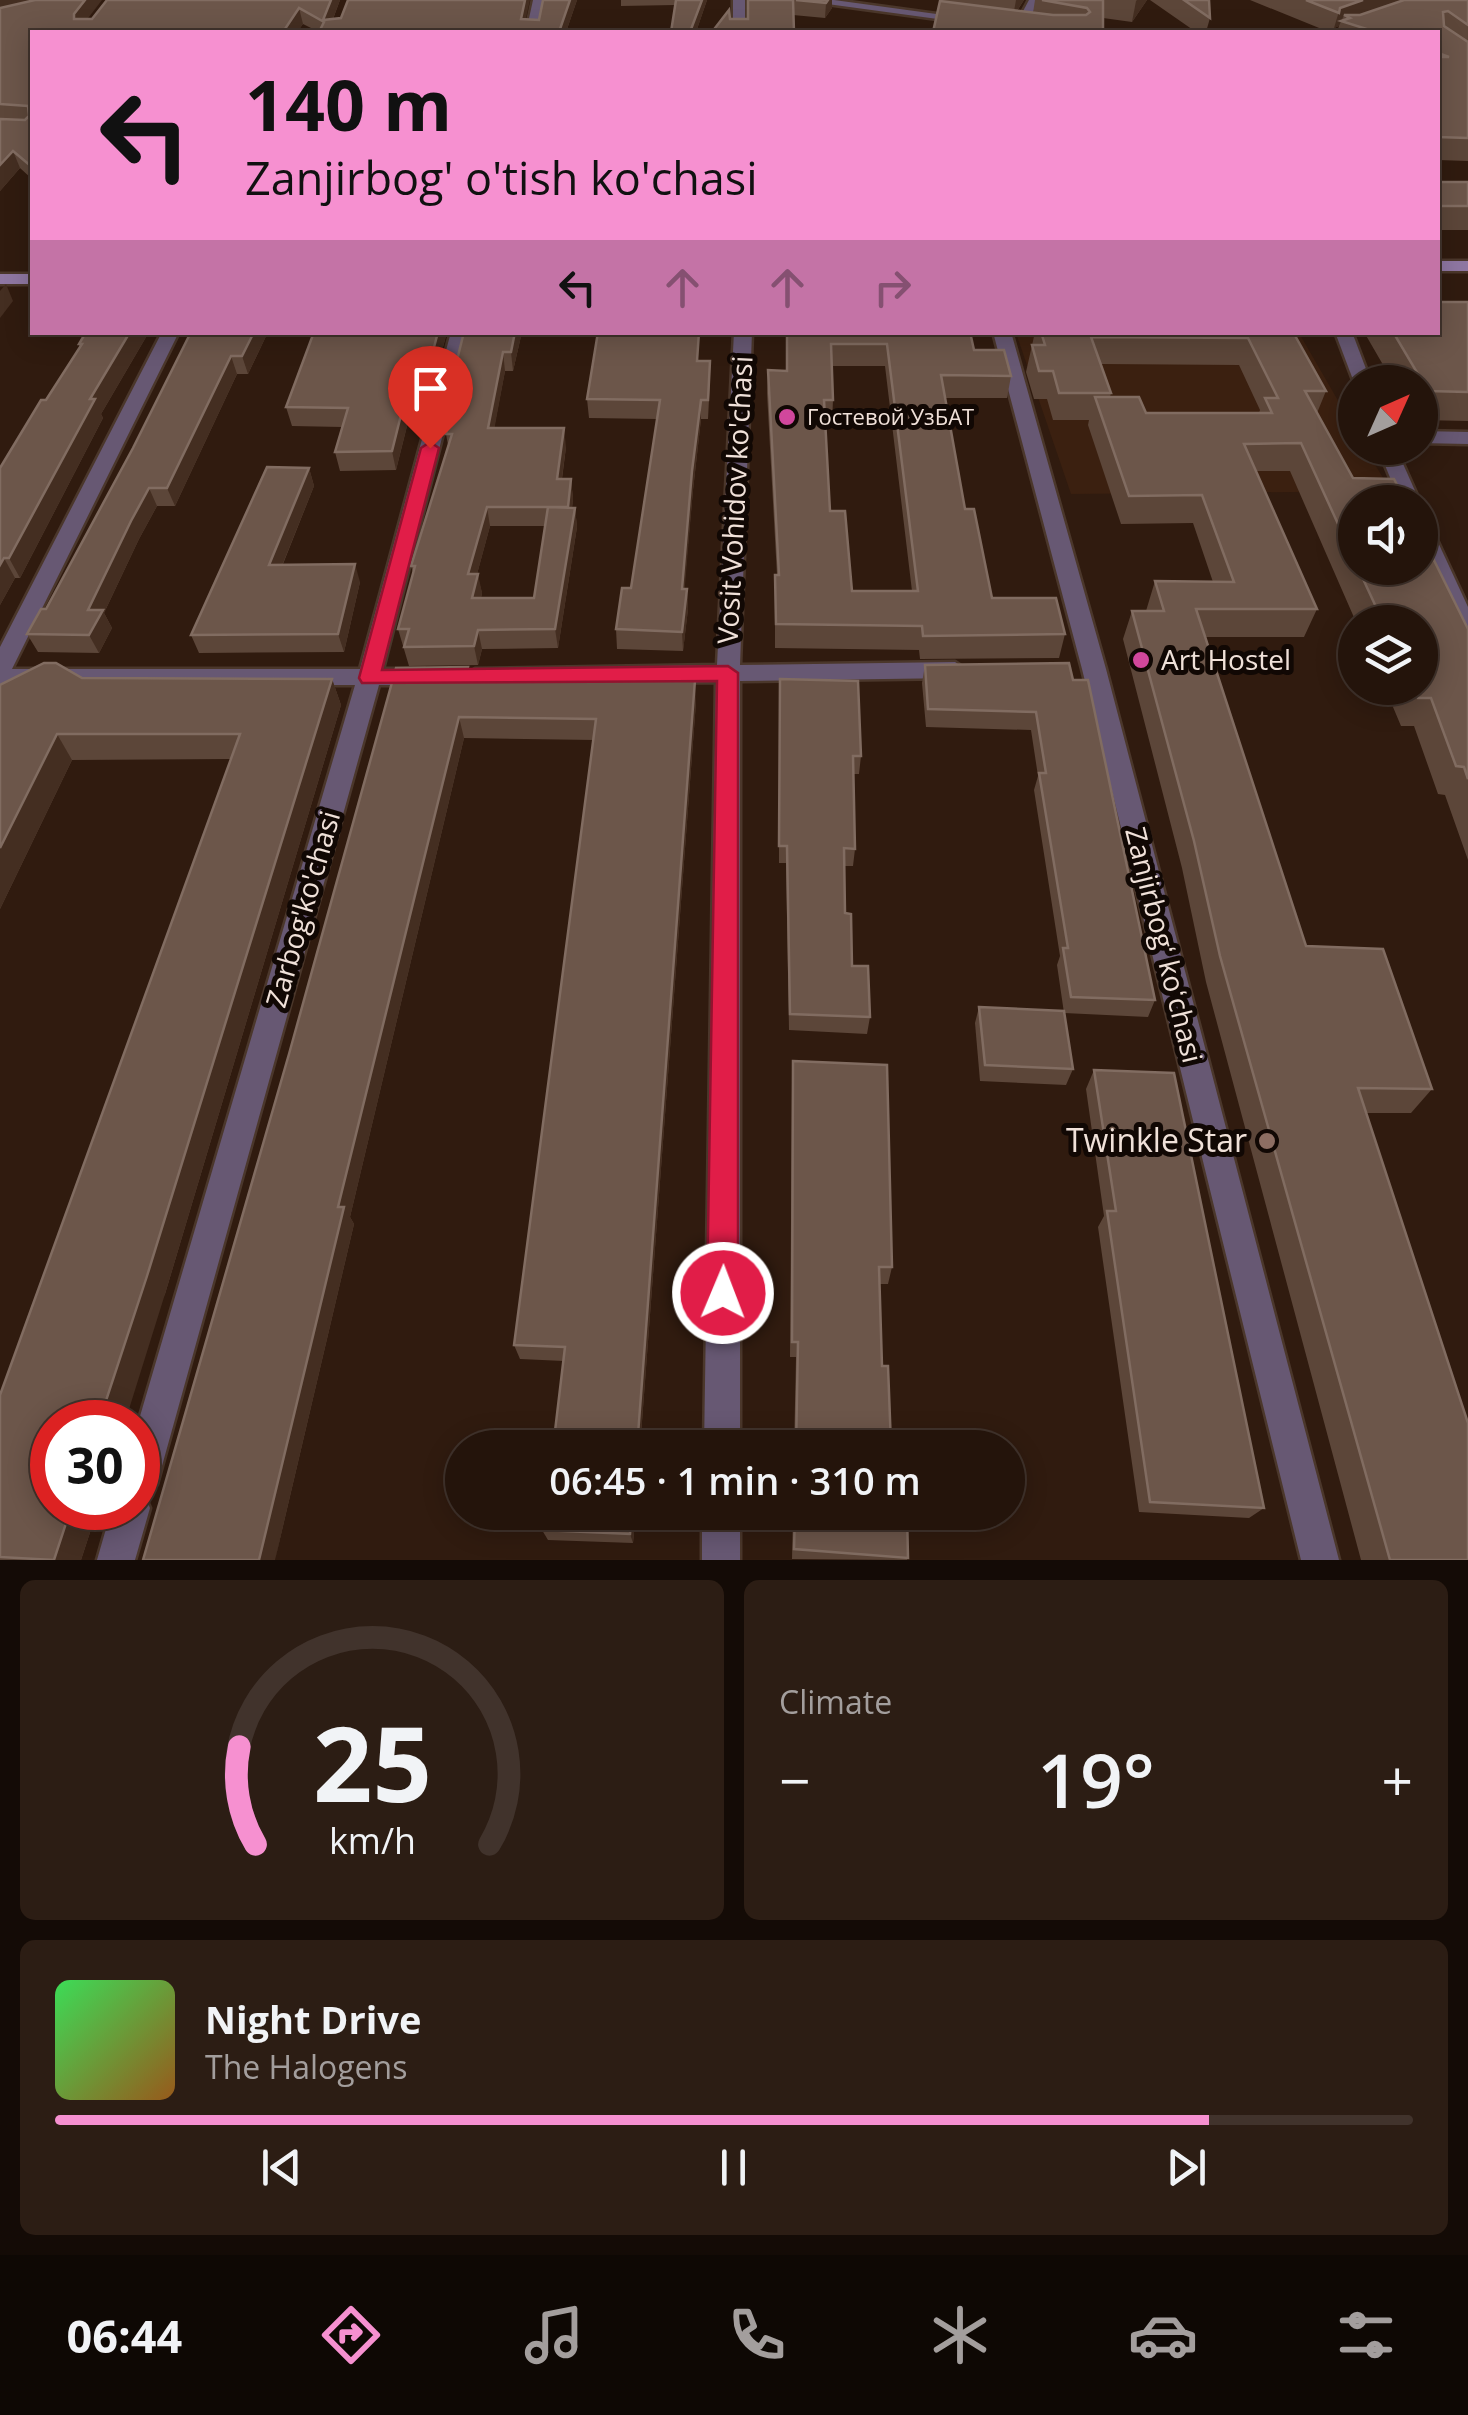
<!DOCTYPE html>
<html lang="en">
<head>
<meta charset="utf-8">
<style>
  :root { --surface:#24140b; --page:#2c1d14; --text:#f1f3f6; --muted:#a39e9d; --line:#41332c; --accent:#f690d0 }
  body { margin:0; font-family:"Open Sans",sans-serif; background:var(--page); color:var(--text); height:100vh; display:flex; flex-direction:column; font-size:38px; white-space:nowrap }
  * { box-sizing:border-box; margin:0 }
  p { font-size:32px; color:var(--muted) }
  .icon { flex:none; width:55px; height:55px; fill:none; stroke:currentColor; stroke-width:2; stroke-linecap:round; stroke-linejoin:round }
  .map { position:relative; height:1560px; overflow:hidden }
  .panel { display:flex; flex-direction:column; gap:20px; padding:20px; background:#140b06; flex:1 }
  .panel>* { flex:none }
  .top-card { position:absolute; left:30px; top:30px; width:1410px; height:305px; border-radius:0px; box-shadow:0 5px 25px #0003,0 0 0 2px var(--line); background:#f690d0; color:#111; overflow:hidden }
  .needle { width:65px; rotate:45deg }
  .buttons { position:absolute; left:1338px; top:365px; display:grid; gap:20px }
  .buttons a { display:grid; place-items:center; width:100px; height:100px; border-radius:50%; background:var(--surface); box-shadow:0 5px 25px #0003,0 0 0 2px var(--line); font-size:50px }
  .speed { position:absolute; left:30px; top:1400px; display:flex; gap:20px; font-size:50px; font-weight:700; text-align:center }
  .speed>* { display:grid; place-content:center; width:130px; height:130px; border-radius:50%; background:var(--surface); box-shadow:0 5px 25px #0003,0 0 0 2px var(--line); line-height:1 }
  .speed .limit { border:15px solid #d22; background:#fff; color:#111 }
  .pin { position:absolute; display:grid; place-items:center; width:85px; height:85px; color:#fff; margin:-102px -42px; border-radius:50% 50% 50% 0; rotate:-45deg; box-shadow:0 0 10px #0007 }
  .pin .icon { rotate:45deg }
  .me { position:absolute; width:110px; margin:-55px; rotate:1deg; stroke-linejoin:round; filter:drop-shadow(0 0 8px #0008) }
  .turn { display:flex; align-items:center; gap:35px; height:210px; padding:0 50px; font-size:45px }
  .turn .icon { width:130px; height:130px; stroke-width:2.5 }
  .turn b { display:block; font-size:70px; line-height:85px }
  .lanes { display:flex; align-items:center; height:95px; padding:0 50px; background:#0003; justify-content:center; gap:50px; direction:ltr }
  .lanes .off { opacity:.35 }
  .big { font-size:75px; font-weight:600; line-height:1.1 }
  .panel .card { flex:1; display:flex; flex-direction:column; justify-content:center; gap:15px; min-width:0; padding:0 35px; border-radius:15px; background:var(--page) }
  .panel .dial { align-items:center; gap:0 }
  .dial svg { height:260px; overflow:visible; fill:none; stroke:var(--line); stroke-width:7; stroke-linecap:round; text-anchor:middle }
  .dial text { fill:var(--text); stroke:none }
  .song { display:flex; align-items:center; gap:30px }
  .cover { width:120px; height:120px; border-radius:15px; background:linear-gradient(135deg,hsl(130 70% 55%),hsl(30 70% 35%)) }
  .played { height:10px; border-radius:5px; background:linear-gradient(90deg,var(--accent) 85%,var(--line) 85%) }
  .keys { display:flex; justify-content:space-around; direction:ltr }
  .heat { display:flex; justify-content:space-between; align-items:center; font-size:55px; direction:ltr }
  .panel .tiles { flex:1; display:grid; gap:20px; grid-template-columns:1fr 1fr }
  .card:last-child { grid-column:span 2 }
  .trip { position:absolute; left:445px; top:1430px; width:580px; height:100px; border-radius:50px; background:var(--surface); box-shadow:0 5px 25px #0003,0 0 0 2px var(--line); font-weight:600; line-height:100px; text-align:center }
  .tab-bar { display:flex; height:160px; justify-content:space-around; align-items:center; background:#0e0804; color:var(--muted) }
  .tab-bar .icon { width:70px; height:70px }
  .tab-bar .on { color:var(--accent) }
  .tab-bar b { font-size:45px; color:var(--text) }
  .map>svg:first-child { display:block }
</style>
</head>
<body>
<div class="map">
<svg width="1468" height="1560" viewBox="0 0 1468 1560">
  <rect width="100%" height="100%" fill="#301b0f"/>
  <path fill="#3b2010" d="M1016,333H1299L1355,430V448H1365L1391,491L1071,494Z"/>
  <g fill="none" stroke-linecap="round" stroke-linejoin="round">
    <defs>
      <g id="minor">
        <path d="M533,0H545L538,32H526Z"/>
        <rect x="733" y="0" width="12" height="32"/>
        <path d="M798,0H834L973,19L967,23Z"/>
        <path d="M1029,0H1041L1022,28H1014Z"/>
        <path d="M162,332H179L12,669H360L451,332H469L383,669H425L437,677L425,685H379L157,1484L146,1499L150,1508L135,1560H97L112,1508H138V1423L355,685H0V647Z"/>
        <path d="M734,332H752L740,665L955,662L967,670L955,678L740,681V1448H704L716,682L475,685L463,677L475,669L717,665Z"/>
        <path d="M993,332H1011L1106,669L1339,1560H1301L1082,669Z"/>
        <path d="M1335,332H1352L1371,382L1355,385Z"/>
        <path d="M1420,431L1468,432V444L1420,443Z"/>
        <path d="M1378,448H1396L1420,502H1400Z"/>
        <path d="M1420,519L1430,525L1468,607V639L1457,631L1420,548Z"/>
        <rect x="702" y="1512" width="38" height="48"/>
      </g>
      <g id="secondary">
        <rect x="1438" y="261" width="30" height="10"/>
        <rect x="0" y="274" width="32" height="10"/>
      </g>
    </defs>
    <use href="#minor" stroke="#4b372b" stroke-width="5"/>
    <use href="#secondary" stroke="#4b372b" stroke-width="5"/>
    <use href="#minor" fill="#675873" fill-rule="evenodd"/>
    <use href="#secondary" fill="#8f77a2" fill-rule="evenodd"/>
  </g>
  <g fill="#5c4639" fill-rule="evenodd">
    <path d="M0,0L87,19H92L107,0H340L333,19L539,20L543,0H577L566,32H319L303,24L297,32H32V179L20,168L0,191Z"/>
    <path d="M621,0H707L696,32L675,5L621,6Z"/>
    <path d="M748,0H832V8L825,18L793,15L794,32L730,19H748Z"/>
    <path d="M941,0H1024L1017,11L1033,13L1035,0H1147L1132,22L1103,18V32L941,1Z"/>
    <path d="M1150,0H1209L1210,18L1206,32H1196Z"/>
    <path d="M1250,0H1468V161L1438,160V32H1337L1339,26L1334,28L1332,32H1329Z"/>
    <rect x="1438" y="182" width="30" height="48"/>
    <path d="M1468,302V421L1420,420V382H1393L1364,332H1438Z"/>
    <path d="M86,332H149L101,414L103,418L20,578H15L0,605V468L80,347L79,344Z"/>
    <path d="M191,332H268L248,374H237L175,506H157L139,539L104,613L112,628L99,653L38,652L27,634L46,609L133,448Z"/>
    <path d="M447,332L423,422H408L396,470L340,471L335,452L342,427L292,426L286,407Z"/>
    <path d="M464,332H522L513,371H505L494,428L566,447L562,479H571L573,499L572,508H575L577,527L558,648L482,649L478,665L409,666L398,629L413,573L411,566L448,445L446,434L450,421L446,404ZM490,526H545L534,598H481L482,593L477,574Z"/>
    <path d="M786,332H970L974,350L1011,376L1007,398H945L965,509L992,598L1065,634L1059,658L920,659L919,650L775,648V575H777L767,393L768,370H786ZM832,366H885L912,591H852L830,511L825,423H832L833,400Z"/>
    <path d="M1035,332H1293L1326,391L1317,413L1355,502V568H1420L1468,629V860L1445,795L1438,794L1414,726H1401L1385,688H1420V622H1356L1290,471H1256L1317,609L1304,637H1206L1306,946L1432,1089L1411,1113H1366L1468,1560H1361L1206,982L1182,868L1123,639L1132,611H1146L1155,581L1213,582L1193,523L1121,524L1088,425L1089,420H1053L1047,399H1034L1026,372ZM1101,364L1239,365L1260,410L1259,413H1146L1110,397L1111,393Z"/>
    <path d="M699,361L710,380L708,419H701L693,490L684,589H687L688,609L683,651L617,649L616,629L631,588L657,419L589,418L587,399Z"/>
    <path d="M309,468L314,486L283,564L360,582L344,652L199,653L191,635Z"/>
    <path d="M1069,663L1155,1000L1148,1017L1064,1013L1057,965L1060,956L1034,790L1038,776L1031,730L926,727L922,683L925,665Z"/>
    <path d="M468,667L469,675L696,702L640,1448H553L564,1361L520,1359L514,1345L594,740L464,738L350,1217L354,1224L275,1560Z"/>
    <path d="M82,678L332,679L341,705L165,1294L52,1508H98L81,1560H0V1395L231,759L72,760L0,909V685Z"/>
    <path d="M779,697L861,756L859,774H853L855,849L853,866H845V913L852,966L870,1017L867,1034L789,1030L786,863H779Z"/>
    <path d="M979,1007L1073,1069L1066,1085L980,1081L975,1023Z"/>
    <path d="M793,1061L892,1267L888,1284H879L882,1366L891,1445L905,1448H794L796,1357H790L792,1081Z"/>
    <path d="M1094,1070L1264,1508L1249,1518L1139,1512L1098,1227L1104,1216L1086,1089Z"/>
    <path d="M544,1512H636L633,1543L548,1540L542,1530Z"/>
    <path d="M793,1512H907L908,1558L907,1560L792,1559Z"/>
  </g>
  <g fill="#442e21">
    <path d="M0,0H45L0,9Z"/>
    <path d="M85,0H102L79,30L74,19V14Z"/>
    <path d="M331,0H340L328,32L323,20Z"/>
    <path d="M525,0H530L523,32L521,19Z"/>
    <path d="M570,0H577L566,32H559Z"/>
    <path d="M702,0H707L696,32H690Z"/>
    <path d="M828,0H832V8L825,18L826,3Z"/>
    <path d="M1016,0H1024L1013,17Z"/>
    <path d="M1137,0H1147L1132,22L1136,1Z"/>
    <path d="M1363,0H1415L1350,18L1344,15L1339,26L1334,28L1340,8Z"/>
    <path d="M299,8L303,24L297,32H283Z"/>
    <path d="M13,151L20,168L0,191V165Z"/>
    <path d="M6,284L13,301L0,318V291Z"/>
    <path d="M130,332H149L101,414L103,418L20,578L9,558L90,399Z"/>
    <path d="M254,332H268L248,374L242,356Z"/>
    <path d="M438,332H447L423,422L419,404Z"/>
    <path d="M515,332H522L513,371L511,352Z"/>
    <path d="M503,352L505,371L491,447L488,428Z"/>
    <path d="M231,356L237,374L175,506L167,488Z"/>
    <path d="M701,400V419L693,490L683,609L682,589L692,471Z"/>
    <path d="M404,403L408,422L396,470L392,451Z"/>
    <path d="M564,428L566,447L559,499L557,479Z"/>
    <path d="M309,468L314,486L275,583L269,565Z"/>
    <path d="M571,479L573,499L570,526L568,507Z"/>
    <path d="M149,488L157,506L139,539L104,613L112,628L99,653L89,635L88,610L131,521Z"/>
    <path d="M487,507L490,526L472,593L468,574Z"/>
    <path d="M575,508L577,527L558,648L555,629Z"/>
    <path d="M4,558L15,578L0,605V565Z"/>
    <path d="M355,564L360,582L344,652L338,634Z"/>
    <path d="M478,574L482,593L476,617L472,598Z"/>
    <path d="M687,589L688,609L683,651L682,632Z"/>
    <path d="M478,630L482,649L478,665L474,646Z"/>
    <path d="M332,679L341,705L165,1294L125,1422H99Z"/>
    <path d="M695,680L696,702L640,1448H637Z"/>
    <path d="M459,717L464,738L350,1217L354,1224L275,1560H259L338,1207Z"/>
    <path d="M57,734L72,760L0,909V848Z"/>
    <path d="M71,1508H98L81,1560H54Z"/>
    <path d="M632,1512H636L633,1543L630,1534Z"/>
  </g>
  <g fill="#6c564a" stroke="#816c61" stroke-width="2.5" fill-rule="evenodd">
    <path d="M35,0H85L74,14V19H92L107,0H331L323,20L341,18L348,0H525L521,19L539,20L543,0H570L559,32H319L324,22L299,8L283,32H32V167L13,151L0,165V119L25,120L29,116L28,106L0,104V8Z"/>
    <path d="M676,0H702L690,32H671Z"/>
    <path d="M748,0H793L794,32H712L729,10L730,19H748Z"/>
    <path d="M796,0H828L826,3Z"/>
    <path d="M1042,0H1103V32H933L940,1L1053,15H1086L1090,12L1087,8Z"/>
    <path d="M1184,0H1209L1210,18Z"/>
    <path d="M1306,0H1363L1340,8L1339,13Z"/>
    <path d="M1404,0H1468V25L1448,11L1443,12L1444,26L1468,42V138L1438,137V57H1449L1438,53V32H1376L1341,21L1350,18L1344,15H1360Z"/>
    <rect x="1438" y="182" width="30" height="24"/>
    <path d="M1438,302H1468V392L1428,391L1393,332H1438Z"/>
    <path d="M86,332H130L90,399H95L9,558H4L0,565V468L41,400H46L82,344H79Z"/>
    <path d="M191,332H254L242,356H231L167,488H149L131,521L88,610H103L89,635L27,634L41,609H46L133,448Z"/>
    <path d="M314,332H438L419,404L404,403L392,451L335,452L348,408L286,407Z"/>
    <path d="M464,332H515L511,352H503L488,428H564L557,479H571L568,507H487L468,574H478L472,598H534L548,507L575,508L555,629L478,630L474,646L404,647L409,629H398L415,566H411L452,434H446L454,404H446Z"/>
    <path d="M598,332H699L697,361H710L708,400H701L692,471L682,589H687L682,632L616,629L622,588H631L660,400L587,399Z"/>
    <path d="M787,332H970L974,350H1004L1011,376L941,375L965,509H974L992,598H1056L1065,634L923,636L922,626L776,624L775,575H779L768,370L787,371ZM831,344H887L918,591H852L845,511H830L824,400H833Z"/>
    <path d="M1041,332H1293L1326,391H1305L1353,478L1394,479L1406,502H1355V561L1301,443L1244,444L1317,609H1196L1306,946L1383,949L1432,1089L1358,1088L1468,1423V1560H1390L1220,956L1194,841L1132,611H1164L1155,581L1234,582L1202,495L1129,496L1095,397H1139L1146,413H1272L1265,398H1278L1248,338L1091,337L1111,393H1059L1053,371H1039L1032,345H1045Z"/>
    <path d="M267,467L309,468L269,565L355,564L338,634L191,635Z"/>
    <path d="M1420,532L1468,629V779L1464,767L1456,766L1431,698H1418L1413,688H1420V622H1383L1358,568H1420Z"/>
    <path d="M44,663H56L82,678L332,679L147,1276L99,1422H52V1508H71L54,1560L0,1557V1395L240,734H57L0,848V685Z"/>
    <path d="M1069,663L1073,680H1088L1155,1000L1071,997L1063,948H1068L1039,773H1046L1036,712L928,709L925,665Z"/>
    <path d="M468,667L466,675L695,680L637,1448H553L565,1347L514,1345L596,719L459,717L338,1207H344L259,1560H143L289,1054L396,668Z"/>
    <path d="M780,679L858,681L861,756H853L855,849L844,848L845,913L851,914L852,966H868L870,1017L790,1014L787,846H779Z"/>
    <path d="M979,1007L1064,1011L1073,1069L985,1065Z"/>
    <path d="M793,1061L887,1065L892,1267H879L882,1366H888L891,1445L905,1446V1448H796L798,1342H792Z"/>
    <path d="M1094,1070L1174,1073L1264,1508L1150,1502L1107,1211H1116Z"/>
    <path d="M544,1512H632L630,1534L542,1530Z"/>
    <path d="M795,1512H907L908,1558L794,1549Z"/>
  </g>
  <path fill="#e11d48" stroke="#92132f" stroke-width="2.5" d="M430,442L439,448L382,670L728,666L738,673V1293L734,1304L723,1308L712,1304L707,1293L717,681L362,683L359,678L421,448Z"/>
  <g fill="#d1479c" stroke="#110804" stroke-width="4">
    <circle cx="787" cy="417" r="10"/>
    <circle cx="1141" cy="660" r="10"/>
  </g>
  <circle fill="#8d6e63" stroke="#110804" stroke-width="4" cx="1267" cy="1141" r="10"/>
  <g text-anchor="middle" stroke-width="10" stroke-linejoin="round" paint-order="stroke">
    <g font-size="22" fill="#f0e1d9" stroke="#110804" text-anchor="start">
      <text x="807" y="425">Гостевой УзБАТ</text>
    </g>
    <g font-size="28" fill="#f0e1d9" stroke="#110804">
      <text transform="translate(735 500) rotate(-87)" y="10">Vosit Vohidov ko'chasi</text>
      <text transform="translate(303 909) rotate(-74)" y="10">Zarbog'ko'chasi</text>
      <text transform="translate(1164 945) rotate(76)" y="10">Zanjirbogʻ koʻchasi</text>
    </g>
    <g font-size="28" fill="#f0e1d9" stroke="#110804" text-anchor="start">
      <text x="1161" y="670">Art Hostel</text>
    </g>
    <g font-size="32" fill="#f0e1d9" stroke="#110804" text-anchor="end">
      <text x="1247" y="1152">Twinkle Star</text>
    </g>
  </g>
</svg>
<div class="buttons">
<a><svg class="needle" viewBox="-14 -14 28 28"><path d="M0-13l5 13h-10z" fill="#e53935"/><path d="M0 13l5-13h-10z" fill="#a39e9d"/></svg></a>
<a><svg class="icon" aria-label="sound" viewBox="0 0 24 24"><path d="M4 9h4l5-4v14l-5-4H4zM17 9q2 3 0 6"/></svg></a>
<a><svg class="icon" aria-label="layers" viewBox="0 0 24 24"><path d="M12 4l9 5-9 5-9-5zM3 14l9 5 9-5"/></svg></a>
</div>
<div class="speed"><div class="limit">30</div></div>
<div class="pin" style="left:430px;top:448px;background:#d93025"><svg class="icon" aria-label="arrive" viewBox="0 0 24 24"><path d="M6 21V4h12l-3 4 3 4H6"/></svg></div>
<svg class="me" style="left:723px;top:1293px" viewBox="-20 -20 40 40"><circle r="17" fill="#e11d48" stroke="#fff" stroke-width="3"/><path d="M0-11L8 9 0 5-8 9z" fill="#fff"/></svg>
<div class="trip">06:45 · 1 min · 310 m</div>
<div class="top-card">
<div class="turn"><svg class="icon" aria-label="left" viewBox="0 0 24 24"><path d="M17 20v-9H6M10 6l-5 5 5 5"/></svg><div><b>140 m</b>Zanjirbog' o'tish ko'chasi</div></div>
<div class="lanes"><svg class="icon" aria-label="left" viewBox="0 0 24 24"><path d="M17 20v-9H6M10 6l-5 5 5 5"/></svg><svg class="icon off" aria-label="ahead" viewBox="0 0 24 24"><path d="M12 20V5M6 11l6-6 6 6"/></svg><svg class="icon off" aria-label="ahead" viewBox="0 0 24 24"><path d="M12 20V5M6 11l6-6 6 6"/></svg><svg class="icon off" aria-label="right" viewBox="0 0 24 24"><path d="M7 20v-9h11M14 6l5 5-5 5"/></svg></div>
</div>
</div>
<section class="panel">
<div class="tiles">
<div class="card dial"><svg viewBox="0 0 100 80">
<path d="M14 69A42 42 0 1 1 86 69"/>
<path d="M14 69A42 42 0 0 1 9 39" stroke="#f690d0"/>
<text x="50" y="56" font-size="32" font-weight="700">25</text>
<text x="50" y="72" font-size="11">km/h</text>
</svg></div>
<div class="card"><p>Climate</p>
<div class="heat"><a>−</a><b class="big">19°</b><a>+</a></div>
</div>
<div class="card">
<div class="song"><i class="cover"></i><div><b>Night Drive</b><p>The Halogens</p></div></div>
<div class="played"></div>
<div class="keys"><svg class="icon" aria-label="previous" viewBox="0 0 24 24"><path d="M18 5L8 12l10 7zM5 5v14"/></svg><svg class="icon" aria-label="pause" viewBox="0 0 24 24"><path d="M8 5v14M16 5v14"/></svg><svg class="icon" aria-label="next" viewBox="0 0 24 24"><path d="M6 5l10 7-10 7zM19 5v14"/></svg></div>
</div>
</div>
</section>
<nav class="tab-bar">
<b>06:44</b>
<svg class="icon on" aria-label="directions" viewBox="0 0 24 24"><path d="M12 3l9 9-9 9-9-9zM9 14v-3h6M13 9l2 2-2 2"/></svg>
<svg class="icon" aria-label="music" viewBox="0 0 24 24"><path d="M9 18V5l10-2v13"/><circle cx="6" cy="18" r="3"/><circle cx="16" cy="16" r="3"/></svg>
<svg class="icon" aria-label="phone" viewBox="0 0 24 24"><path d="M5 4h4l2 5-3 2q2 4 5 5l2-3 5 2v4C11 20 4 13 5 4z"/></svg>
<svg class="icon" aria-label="climate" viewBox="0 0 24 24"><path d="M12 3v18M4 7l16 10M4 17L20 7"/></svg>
<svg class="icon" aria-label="car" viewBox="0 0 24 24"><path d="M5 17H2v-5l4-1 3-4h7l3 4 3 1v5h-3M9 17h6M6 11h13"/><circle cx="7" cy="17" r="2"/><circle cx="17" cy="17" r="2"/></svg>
<svg class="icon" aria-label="filters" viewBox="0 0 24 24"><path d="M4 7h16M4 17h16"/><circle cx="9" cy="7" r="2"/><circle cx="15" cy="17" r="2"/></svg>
</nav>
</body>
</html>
